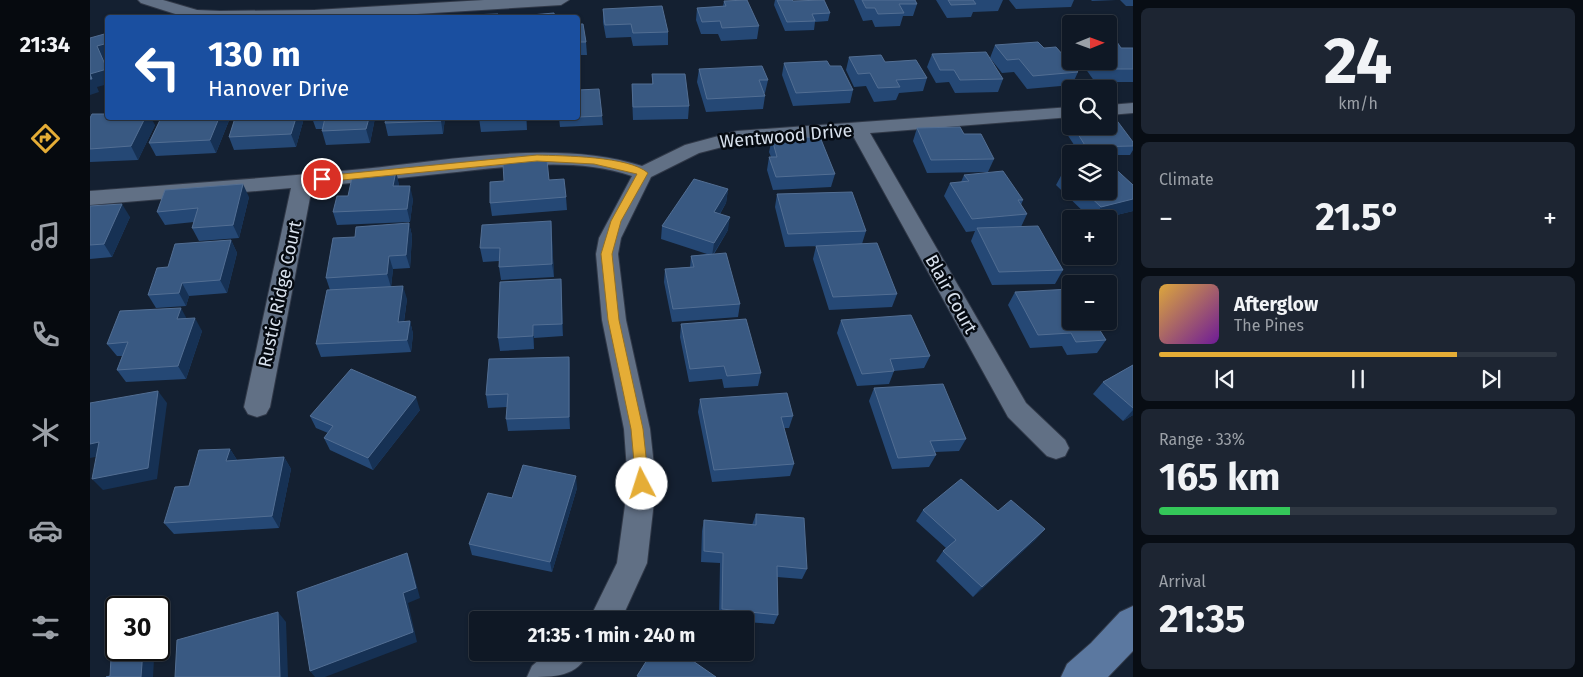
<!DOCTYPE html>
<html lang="en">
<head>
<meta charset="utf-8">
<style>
  :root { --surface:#0f1825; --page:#1d2532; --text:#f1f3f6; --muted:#9ba0a7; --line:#2f3742; --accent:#e5ad36 }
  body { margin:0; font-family:"Fira Sans",sans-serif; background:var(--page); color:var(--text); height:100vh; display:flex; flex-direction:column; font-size:19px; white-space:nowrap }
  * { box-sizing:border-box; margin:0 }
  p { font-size:16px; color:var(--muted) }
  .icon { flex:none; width:28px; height:28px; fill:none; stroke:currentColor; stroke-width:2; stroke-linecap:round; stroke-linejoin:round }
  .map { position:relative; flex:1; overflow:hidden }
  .panel { display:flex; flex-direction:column; gap:8px; padding:8px; background:#080d14; width:450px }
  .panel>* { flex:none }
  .guide { position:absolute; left:15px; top:15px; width:475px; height:105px; border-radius:5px; box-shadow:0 1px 4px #0004,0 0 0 1px var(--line); background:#1a4fa0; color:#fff; overflow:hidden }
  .needle { width:32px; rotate:89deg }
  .controls { position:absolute; left:972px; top:15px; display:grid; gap:10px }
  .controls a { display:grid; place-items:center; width:55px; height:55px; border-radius:5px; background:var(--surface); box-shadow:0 1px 4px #0004,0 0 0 1px var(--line); font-size:25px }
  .speed { position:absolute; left:15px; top:596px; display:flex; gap:10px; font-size:25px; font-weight:700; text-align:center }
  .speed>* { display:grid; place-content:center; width:65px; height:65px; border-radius:50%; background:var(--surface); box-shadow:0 1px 4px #0004,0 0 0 1px var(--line); line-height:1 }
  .speed .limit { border:2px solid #111; border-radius:8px; background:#fff; color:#111 }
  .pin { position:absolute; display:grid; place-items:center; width:42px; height:42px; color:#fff; margin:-21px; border:2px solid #fff; border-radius:50%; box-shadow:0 1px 5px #0007 }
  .me { position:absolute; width:55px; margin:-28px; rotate:355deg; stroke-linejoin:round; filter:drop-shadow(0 0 4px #0008) }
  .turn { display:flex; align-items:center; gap:18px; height:105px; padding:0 20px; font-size:22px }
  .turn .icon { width:65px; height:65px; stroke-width:2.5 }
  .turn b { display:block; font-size:35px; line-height:42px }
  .big { font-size:38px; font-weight:700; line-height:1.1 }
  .panel .tile { flex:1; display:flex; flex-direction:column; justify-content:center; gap:8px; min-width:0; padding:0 18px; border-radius:8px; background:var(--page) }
  .panel .dial { align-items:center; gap:0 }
  .dial b { font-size:65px; line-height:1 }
  .song { display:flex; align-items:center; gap:15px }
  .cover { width:60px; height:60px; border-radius:8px; background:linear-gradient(135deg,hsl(40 70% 55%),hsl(280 70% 35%)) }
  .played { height:5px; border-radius:2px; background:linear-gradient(90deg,var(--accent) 75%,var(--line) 75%) }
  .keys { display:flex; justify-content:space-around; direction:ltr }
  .heat { display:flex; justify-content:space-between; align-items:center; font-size:28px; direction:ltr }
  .charge { height:8px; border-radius:4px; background:linear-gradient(90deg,#34c759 33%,var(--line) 0) }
  .trip { position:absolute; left:379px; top:611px; width:285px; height:50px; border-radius:5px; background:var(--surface); box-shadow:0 1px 4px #0004,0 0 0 1px var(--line); font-weight:700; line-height:50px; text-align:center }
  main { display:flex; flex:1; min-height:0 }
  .tab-bar { display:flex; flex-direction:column; width:90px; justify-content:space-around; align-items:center; background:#060a0f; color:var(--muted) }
  .tab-bar .icon { width:35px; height:35px }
  .tab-bar .active { color:var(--accent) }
  .tab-bar b { font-size:22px; color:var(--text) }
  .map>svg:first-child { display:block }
</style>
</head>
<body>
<main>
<nav class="tab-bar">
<b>21:34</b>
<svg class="icon active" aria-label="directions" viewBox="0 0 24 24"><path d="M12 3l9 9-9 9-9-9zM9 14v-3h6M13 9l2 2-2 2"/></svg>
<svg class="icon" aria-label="music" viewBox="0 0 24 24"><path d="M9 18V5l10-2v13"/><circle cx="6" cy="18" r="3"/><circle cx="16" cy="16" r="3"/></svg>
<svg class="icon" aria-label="phone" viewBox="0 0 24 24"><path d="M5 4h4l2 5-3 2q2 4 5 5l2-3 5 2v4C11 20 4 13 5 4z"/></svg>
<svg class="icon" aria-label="climate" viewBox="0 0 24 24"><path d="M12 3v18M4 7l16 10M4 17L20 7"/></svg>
<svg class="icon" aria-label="car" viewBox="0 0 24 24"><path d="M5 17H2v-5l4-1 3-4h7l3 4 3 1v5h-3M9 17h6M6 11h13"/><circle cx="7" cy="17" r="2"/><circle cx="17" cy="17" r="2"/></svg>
<svg class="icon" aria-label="filters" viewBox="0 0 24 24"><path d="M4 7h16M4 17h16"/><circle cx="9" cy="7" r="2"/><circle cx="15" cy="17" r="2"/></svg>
</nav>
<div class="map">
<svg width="1043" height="677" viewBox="0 0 1043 677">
  <rect width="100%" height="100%" fill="#142031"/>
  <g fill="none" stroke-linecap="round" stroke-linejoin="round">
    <defs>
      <g id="street">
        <path d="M48,0H73L107,10L130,11L225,10L394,0H479L471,5L262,18H98L51,3Z"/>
        <path d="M1043,103V113L1019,115V105Z"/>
        <path d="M981,107V117L780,133L936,403L975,440L979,448L975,456L966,459L957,456L918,417L762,134L648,143L609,153L561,177L531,238L528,254L536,320L560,429L566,484L557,563L531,620H499L527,563L538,484L534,429L512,320L506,254L509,238L542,176C485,157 425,166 367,172C319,177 270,182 222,187L180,407L176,414L167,417L158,414L154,407L201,188L0,205V191C91,184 182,178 273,169C359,160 469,139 552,166L595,145L647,131Z"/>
        <path d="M458,652H499C487,677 465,677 437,677L442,666Z"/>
      </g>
      <path id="secondary" d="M1043,606V651L1018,677H971L977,664L1001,643L1030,612Z"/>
    </defs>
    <use href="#street" stroke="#313948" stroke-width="2"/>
    <use href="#secondary" stroke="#313948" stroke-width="2"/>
    <use href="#street" fill="#617085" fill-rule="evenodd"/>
    <use href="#secondary" fill="#5b78a0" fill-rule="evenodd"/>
  </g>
  <g fill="#254875">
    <path d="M685,0H702L703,1L740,13L738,21L725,22L724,30L695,31L684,5Z"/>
    <path d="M764,0H825L827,4L823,16H813L810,26L785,27L782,20L773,21Z"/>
    <path d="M846,0H913L908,11L883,12L881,17L857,18Z"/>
    <path d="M919,0H984L981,7L926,9Z"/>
    <path d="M1001,0H1026L1002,1Z"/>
    <path d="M1030,0H1043V6H1036Z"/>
    <path d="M634,1L669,26L667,39L631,41L628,34H611L606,20L607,8L633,6Z"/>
    <path d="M513,9L578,32V45L543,46L541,37L516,38L513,22Z"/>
    <path d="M488,24L496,42L497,55H488Z"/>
    <path d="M905,45L954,48L988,72L982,85L937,89L924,72L912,73L900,58Z"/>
    <path d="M1031,48H1043V82H1005L990,61H1019Z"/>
    <path d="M842,54L913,79L908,92L865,93L859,82L846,83L837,67Z"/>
    <path d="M759,57L795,62L837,78L833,91L809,93L806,100L784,102L776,86L764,87L756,70Z"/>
    <path d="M694,63L740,66L763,90L760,103L703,106L692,75Z"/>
    <path d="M609,69L678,80L675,93H674L675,96L673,109L616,112L607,82Z"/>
    <path d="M562,74L599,106L598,119L543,120L542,97V84H562Z"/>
    <path d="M512,116L513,125L470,127L469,118Z"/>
    <path d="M0,118L65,125L48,160L0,162Z"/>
    <path d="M71,118H140L126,153L66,156L59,143Z"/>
    <path d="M145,118H214L206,147L144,150L139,137Z"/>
    <path d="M222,118H285L280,143L236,145L232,131L233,129H226Z"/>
    <path d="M355,118L353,134L298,136L295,123Z"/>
    <path d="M379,118H437V130L391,132L389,118Z"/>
    <path d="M977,118H981V126H1019L1043,142V150L1040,155H1019V154H990L973,128Z"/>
    <path d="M827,128L874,134L904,159L898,172L837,173L823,141Z"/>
    <path d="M682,139L745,174L741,187L683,190L677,170L679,157H681L679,152Z"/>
    <path d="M981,170V191H1019L1043,211L1010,219H1001L966,185L973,172Z"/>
    <path d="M306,171L309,186L323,199L320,222L247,225L243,212L258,196Z"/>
    <path d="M874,175L933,200L931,205L937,214L931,227L973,270L965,284L902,285L881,241L885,231L876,232L854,196L860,183L871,182Z"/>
    <path d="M459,180L476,197L477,210L402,216L400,203Z"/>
    <path d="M638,189L636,203L630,214L638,230L624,254L650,304L648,317L582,322L574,282L575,269L600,267L601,256L617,254L571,239L572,226Z"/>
    <path d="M687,194L776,231L772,244L807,294L802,307L739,310L723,259L726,246L758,245L695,247L685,207Z"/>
    <path d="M159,197L149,238L109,241L102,228L104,222L75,225L67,212Z"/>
    <path d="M0,206L40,217L22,257L0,259Z"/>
    <path d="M461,221L464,277L411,280L409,267V261L393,262L390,248Z"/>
    <path d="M319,223L322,236L320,268L303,269L301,287L317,299L314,322L320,321L323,334L321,352L231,357L226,344L240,290L236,278L265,237Z"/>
    <path d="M141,240L147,253L137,293L99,296L96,306L66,308L58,295L78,267Z"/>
    <path d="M471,279L473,336L444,338V349L410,351L408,338Z"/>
    <path d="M925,292L1016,340L1007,353L977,355L972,346L940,348L918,305Z"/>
    <path d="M97,318L112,331L96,379L36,382L27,370L32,356H27L17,344Z"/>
    <path d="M751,320L840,356L834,368L804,371L799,384L767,386L747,333Z"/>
    <path d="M591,324L671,373L668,386L634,388L632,379L599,382L590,337Z"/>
    <path d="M479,357L480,370V429L418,431L416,419L417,407L398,408L396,395Z"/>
    <path d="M1043,365V415L1033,421L1003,394L1013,382Z"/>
    <path d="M784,388L876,439L869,451L845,452L846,455L839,467L802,469L779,401Z"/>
    <path d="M610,399L703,416L699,428H694L704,464L700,476L622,482L608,412Z"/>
    <path d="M330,410L283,470L240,450L234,438L238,433L226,428L220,416Z"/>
    <path d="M140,449L147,460L194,457L201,469L189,528L84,534L74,523L99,486Z"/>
    <path d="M487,488L462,572L382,555L379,544L422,498Z"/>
    <path d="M833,510L908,511L955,529L945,540L883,597L846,561L853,551L856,548L826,521Z"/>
    <path d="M666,514L717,569L712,579L687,577L688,615L684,624L655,622V620H640L629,619L630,563L611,562L612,531L614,520L662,525Z"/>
  </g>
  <g fill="#163154">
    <path d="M18,43V58L14,59L18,67V84L7,87L9,92L0,95V74L7,46Z"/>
    <path d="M55,118H61L65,125L48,160L41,146Z"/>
    <path d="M129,118H140L126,153L120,140Z"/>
    <path d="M206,118H214L206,147L201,134Z"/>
    <path d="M279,118H285L280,143L276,129Z"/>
    <path d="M351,118H355L353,134L351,121Z"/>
    <path d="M436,118H437V130Z"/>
    <path d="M306,171L309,185L306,200L303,186Z"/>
    <path d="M153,184L159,197L149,238L143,225Z"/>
    <path d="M320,186L323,199L320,222L317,209Z"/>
    <path d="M638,189L636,203L623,225L624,212Z"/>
    <path d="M1043,199V211L1010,219H1004L1011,207Z"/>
    <path d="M32,204L40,217L22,257L14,244Z"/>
    <path d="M640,217L638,230L622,256L624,243Z"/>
    <path d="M461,221L462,234L464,277L462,264Z"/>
    <path d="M319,223L322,236L320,268L316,255Z"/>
    <path d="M141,240L147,253L137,293L130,280Z"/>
    <path d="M299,256L303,269L301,287L297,274Z"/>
    <path d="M471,279L472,292L473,336L472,324Z"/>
    <path d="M92,283L99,296L96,306L89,293Z"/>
    <path d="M313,286L317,299L312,335L308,322Z"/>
    <path d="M91,308L98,321L87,319Z"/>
    <path d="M105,318L112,331L96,379L88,366Z"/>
    <path d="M320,321L323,334L321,352L317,340Z"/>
    <path d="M443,325L444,338V349L443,336Z"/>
    <path d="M479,357L480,370V429L479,417Z"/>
    <path d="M68,391L77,403L67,479L13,490L2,479Z"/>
    <path d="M326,397L330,410L283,470L278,458Z"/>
    <path d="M1043,410V415L1033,421Z"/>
    <path d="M9,442L20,454L0,458V444Z"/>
    <path d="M140,449L147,460L136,461Z"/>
    <path d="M194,457L201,469L189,528L182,516Z"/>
    <path d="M486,476L487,488L462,572L460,562Z"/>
    <path d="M955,529L945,540L883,597L892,587Z"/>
    <path d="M317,553L321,564L330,598L318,603L327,642L235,677H225L220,671L313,593Z"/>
    <path d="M188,612L196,622L198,677H190Z"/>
    <path d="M53,650L64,659L63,677H51Z"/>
  </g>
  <g fill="#395982" stroke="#526e93">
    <path d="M657,0L669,26L632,28L630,21L612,22L607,8L636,6L634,1Z"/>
    <path d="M687,0H702L703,1L734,0L740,13L722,14L725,21L697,22Z"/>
    <path d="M772,0H825L827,4H809L814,13L788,14L785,8H776Z"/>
    <path d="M858,0H883L886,4L861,5Z"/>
    <path d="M572,6L578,32L543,33L541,24L515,25L513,9Z"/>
    <path d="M464,13L465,18H441V15Z"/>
    <path d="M408,14V18H348V16Z"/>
    <path d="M488,24H493L496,42H488Z"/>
    <path d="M18,33V43L7,46L17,69L0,74L2,79H0V38Z"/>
    <path d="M1019,39H1025L1031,48H1043V69H1011L1006,61H1019Z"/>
    <path d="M948,42L954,48L966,47L988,72L943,76L929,59L917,60L905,45Z"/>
    <path d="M896,52L913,79L870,80L864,70H850L842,54Z"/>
    <path d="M791,55L795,62L826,60L837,78L806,80L810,87L788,88L780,73L768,74L759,57Z"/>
    <path d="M737,61L740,66H751L763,90L706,93L694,63Z"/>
    <path d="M672,66L678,80H669L675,96L617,99L609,69Z"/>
    <path d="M562,74H595L599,106L543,107L542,84H563Z"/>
    <path d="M509,89L512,116L488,117V90Z"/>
    <path d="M2,114H18V118H55L41,146L0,149V118Z"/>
    <path d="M71,118H129L120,140L59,143Z"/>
    <path d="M145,118H206L201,134L139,137Z"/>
    <path d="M235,118H279L276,129L232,131Z"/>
    <path d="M296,118H351V121L295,123Z"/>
    <path d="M977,118H981V124Z"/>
    <path d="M1019,118H1025L1043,142V146L996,147L983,126H1019Z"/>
    <path d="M870,127L874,134H891L904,159L841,160L827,128Z"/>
    <path d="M730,137L745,174L686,177L679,157H687L682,139Z"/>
    <path d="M457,160L459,180L474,179L476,197L400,203V182L414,181L413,164Z"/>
    <path d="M1019,163L1043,185V199L1011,207L994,191H1019Z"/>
    <path d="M981,170V180L973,172Z"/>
    <path d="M306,171L303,186H320L317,209L243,212L247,196H258L263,173Z"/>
    <path d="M913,171L933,200H928L937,214L882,219L860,183L879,181L874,175Z"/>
    <path d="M604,179L638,189L624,212L640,217L624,243L572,226Z"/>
    <path d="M153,184L143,225L102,228L108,208L67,212L75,190Z"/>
    <path d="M762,192L776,231L698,234L687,194Z"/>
    <path d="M32,204L14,244L0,245V206Z"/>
    <path d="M461,221L462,264L409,267L410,248H390L392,225Z"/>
    <path d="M319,223L316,255L299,256L297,274L236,278L243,238L265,237L266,227Z"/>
    <path d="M948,226L973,270L909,272L887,228Z"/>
    <path d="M141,240L130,280L92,283L89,293L58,295L67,268L78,267L85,244Z"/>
    <path d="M787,243L807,294L743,297L726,246Z"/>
    <path d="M636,253L650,304L583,309L575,269L604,267L601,256Z"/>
    <path d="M471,279L472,324L443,325V336L408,338L410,282Z"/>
    <path d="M313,286L308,322L320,321L317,340L226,344L237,290Z"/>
    <path d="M981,289V321H1004L1016,340L986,342L981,333L948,335L925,292Z"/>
    <path d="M91,308L87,319L105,318L88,366L27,370L38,342L17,344L30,311Z"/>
    <path d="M821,315L840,356L800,359L804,371L772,374L751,320Z"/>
    <path d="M656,319L671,373L637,376L634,366L600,369L591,324Z"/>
    <path d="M479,357V417L416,419L418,394L396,395L399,359Z"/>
    <path d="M1043,365V408L1013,382Z"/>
    <path d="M261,369L326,397L278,458L234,438L243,426L220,416Z"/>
    <path d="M853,384L876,439L840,441L846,455L808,458L784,388Z"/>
    <path d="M68,391L58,468L2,479L9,442L0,444V403Z"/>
    <path d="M697,393L703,416L691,417L704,464L624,470L610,399Z"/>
    <path d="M140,449L136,461L194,457L182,516L74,523L85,487L99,486L109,450Z"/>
    <path d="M433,465L486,476L460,562L379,544L398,493L422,498Z"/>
    <path d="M871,479L908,511L921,500L955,529L892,587L853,551L866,540L833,510Z"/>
    <path d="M666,514L714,518L717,569L687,566L688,615L632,609L633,553L614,551V520L666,525Z"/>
    <path d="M317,553L326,588L313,593L323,632L220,671L207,592Z"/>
    <path d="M188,612L190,677H85L87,640Z"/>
    <path d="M53,650L51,677H16L20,676L21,658Z"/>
    <path d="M562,652H590L626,677H549L547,676Z"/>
  </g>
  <path fill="#e5ad36" stroke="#957023" d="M447,155C473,156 539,156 558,173L531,221L522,254L529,320L553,429L559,484L557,488L552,490L548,488L546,484L541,429L518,320L511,254L521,221L547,174L504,164L447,161L232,182L227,179L232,176Z"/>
  <g text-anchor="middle" stroke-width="5" stroke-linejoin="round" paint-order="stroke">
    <g font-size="18" fill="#d8e1ed" stroke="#050a11">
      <text transform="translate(696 136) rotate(-5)" y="6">Wentwood Drive</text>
      <text transform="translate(190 294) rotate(-78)" y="6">Rustic Ridge Court</text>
      <text transform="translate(861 294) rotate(61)" y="6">Blair Court</text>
    </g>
  </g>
</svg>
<div class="controls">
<a><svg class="needle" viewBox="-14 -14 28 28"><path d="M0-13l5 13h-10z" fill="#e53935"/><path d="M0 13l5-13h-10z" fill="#9ba0a7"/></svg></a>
<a><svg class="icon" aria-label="search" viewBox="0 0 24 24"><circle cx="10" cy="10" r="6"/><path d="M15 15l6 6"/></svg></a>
<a><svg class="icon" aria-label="layers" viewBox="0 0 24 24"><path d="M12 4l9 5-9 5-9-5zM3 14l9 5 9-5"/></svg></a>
<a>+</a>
<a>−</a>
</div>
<div class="speed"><div class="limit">30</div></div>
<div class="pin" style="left:232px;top:179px;background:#d93025"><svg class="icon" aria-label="arrive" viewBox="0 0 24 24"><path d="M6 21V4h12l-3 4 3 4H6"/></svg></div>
<svg class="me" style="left:552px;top:484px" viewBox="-20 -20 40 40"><circle r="19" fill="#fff"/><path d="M0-13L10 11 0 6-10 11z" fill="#e5ad36"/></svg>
<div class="trip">21:35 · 1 min · 240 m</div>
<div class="guide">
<div class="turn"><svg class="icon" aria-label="left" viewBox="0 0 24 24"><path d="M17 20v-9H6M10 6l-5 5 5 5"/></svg><div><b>130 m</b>Hanover Drive</div></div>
</div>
</div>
<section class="panel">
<div class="tile dial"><b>24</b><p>km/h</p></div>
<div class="tile"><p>Climate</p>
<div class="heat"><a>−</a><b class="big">21.5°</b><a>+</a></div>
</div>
<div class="tile">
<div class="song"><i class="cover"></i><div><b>Afterglow</b><p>The Pines</p></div></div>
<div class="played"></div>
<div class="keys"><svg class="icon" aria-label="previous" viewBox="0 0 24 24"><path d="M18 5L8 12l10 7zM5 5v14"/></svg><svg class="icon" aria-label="pause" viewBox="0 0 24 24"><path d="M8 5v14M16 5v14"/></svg><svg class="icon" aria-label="next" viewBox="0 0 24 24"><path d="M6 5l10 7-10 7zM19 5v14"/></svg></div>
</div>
<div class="tile"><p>Range · 33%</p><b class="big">165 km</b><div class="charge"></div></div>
<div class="tile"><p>Arrival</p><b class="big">21:35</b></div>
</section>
</main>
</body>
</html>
